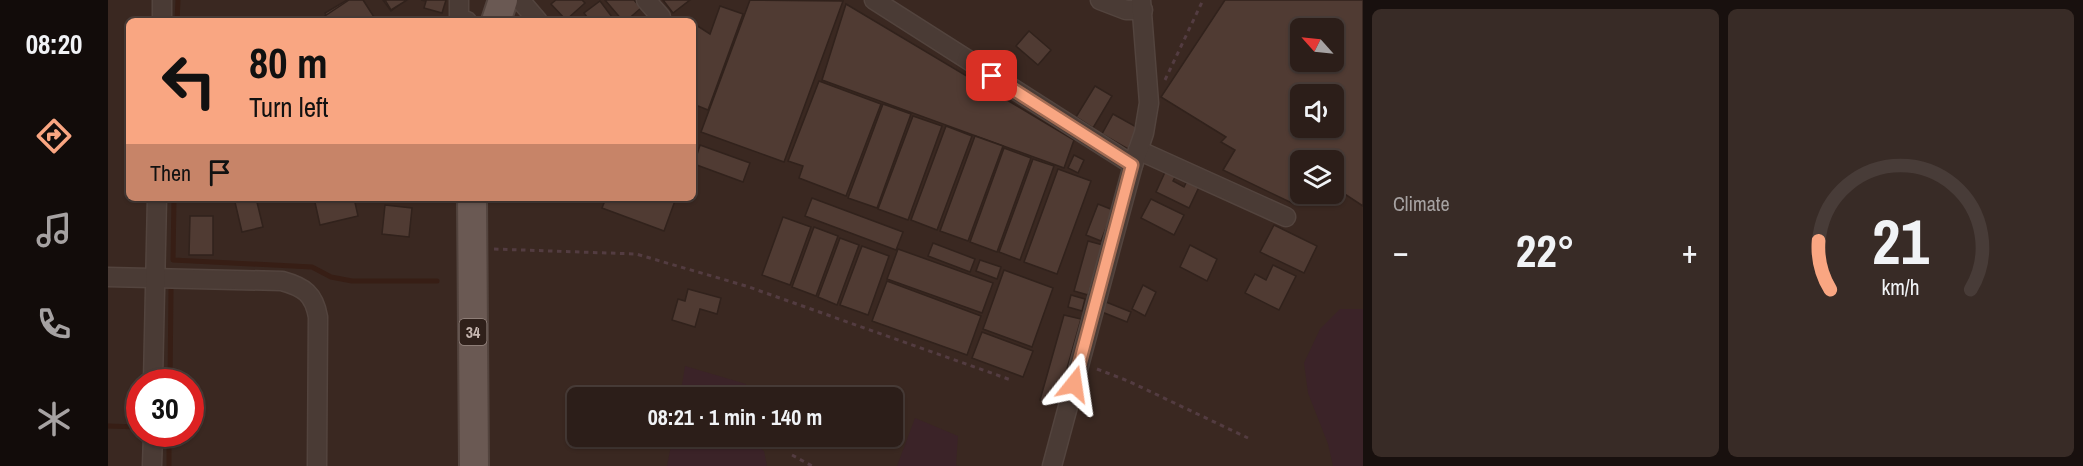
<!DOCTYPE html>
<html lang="en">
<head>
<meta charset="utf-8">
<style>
  :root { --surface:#2c1e19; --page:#382b26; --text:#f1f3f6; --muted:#a6a2a2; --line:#483c38; --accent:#f9a682 }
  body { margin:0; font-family:"Archivo Narrow",sans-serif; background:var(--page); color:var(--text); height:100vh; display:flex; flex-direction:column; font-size:22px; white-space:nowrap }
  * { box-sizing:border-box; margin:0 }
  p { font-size:20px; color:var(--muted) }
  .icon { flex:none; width:33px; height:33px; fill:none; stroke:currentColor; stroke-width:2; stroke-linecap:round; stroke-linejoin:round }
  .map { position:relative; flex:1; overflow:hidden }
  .sheet { display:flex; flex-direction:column; gap:9px; padding:9px; background:#18100e; width:720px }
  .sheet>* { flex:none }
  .banner { position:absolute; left:18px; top:18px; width:570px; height:183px; border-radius:9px; box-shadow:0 2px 4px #0004,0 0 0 2px var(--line); background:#f9a682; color:#111; overflow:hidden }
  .needle { width:39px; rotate:297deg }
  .controls { position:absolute; left:1182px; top:18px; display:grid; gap:12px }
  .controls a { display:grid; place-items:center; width:54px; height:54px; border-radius:9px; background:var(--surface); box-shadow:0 2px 4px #0004,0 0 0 2px var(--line); font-size:30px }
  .speed { position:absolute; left:18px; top:369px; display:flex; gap:12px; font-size:30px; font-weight:700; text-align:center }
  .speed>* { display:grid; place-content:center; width:78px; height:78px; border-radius:50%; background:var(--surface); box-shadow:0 2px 4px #0004,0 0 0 2px var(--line); line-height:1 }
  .speed .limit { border:9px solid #d22; background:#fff; color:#111 }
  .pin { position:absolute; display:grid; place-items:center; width:51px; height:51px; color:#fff; margin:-26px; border-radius:12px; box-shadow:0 3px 9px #0006 }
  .me { position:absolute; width:66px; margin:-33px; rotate:15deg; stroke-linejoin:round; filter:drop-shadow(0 0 4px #0008) }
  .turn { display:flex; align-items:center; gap:21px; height:126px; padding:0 24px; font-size:27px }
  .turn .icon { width:78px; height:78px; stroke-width:2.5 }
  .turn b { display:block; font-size:42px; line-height:51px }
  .then { display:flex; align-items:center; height:57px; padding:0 24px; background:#0003; gap:12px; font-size:22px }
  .big { font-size:45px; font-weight:700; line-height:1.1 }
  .sheet .tile { flex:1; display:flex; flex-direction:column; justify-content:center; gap:9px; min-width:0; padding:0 21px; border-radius:9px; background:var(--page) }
  .sheet .dial { align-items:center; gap:0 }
  .dial svg { height:156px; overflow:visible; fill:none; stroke:var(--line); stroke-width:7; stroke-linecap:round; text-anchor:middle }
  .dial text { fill:var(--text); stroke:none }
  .heat { display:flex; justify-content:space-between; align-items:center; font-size:33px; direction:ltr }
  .sheet .tiles { flex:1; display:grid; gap:9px; grid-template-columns:repeat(2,1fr) }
  .trip { position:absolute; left:459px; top:387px; width:336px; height:60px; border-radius:9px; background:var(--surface); box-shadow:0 2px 4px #0004,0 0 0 2px var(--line); font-weight:700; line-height:60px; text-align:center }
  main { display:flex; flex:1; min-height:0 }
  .menu { display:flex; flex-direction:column; width:108px; justify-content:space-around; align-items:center; background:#120c0a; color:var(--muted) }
  .menu .icon { width:42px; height:42px }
  .menu .on { color:var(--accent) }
  .menu b { font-size:27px; color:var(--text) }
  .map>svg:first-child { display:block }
</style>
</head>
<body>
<main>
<nav class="menu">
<b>08:20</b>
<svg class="icon on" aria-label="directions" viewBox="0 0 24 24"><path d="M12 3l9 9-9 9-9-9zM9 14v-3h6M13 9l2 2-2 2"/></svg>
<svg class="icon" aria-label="music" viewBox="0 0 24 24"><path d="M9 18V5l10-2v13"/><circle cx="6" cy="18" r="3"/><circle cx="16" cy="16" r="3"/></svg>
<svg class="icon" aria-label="phone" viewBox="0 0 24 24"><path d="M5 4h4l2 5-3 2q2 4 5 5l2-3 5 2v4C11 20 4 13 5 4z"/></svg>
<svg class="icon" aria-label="climate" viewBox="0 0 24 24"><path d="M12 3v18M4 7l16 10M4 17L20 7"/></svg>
</nav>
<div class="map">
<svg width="1255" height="466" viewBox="0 0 1255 466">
  <rect width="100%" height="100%" fill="#3a2821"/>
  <g fill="#3b2328">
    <path d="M1232,309H1255V466H1225L1220,444L1200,393L1196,363L1212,329Z"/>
    <path d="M577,366L638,384L632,397H572Z"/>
    <path d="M807,418L850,436L848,465L851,466H789Z"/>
    <path d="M565,436L635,437L656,451L659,466H559Z"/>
  </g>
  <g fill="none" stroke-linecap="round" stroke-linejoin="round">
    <g stroke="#371e15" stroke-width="5">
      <path d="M69,21L70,0"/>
      <path d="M66,198L65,260L204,267L223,277L244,281H329"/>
      <path d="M62,382L63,290"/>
      <path d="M0,426L32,427"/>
      <path d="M61,466V434"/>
    </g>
  </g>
  <g fill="#503b33" stroke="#31221c" stroke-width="1.5" fill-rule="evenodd">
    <path d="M239,0H255L265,17L259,21H221L217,13Z"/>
    <path d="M241,0H255L266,17L260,21H220L217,16Z"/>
    <path d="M275,0H297L283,11Z"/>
    <path d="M277,0H299L283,10Z"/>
    <path d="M313,0H338L334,13L316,8L318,1Z"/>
    <path d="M448,0H474L477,3L458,20L443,4Z"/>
    <path d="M497,0H526L533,8L518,21H515Z"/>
    <path d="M555,0H582L565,13Z"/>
    <path d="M642,0L735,1L676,162L593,132Z"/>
    <path d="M1117,0H1255V206L1226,187V160H1192V194H1194L1186,204L1115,170L1127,150L1113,142L1118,137L1053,97ZM1192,28H1226V62H1192ZM1192,94H1226V128H1192Z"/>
    <path d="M492,1L507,21H482L476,13Z"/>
    <path d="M738,4L966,140L956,168L714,80Z"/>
    <path d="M612,6L635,14L600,110L585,104V23L602,34Z"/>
    <path d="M921,31L943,50L930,65L908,46Z"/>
    <path d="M711,81L773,104L738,196L691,178L695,166L680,161Z"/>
    <path d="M987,86L1004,96L985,128L968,117Z"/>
    <path d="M775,104L803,114L769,208L740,198Z"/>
    <path d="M1005,114L1032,129L1020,149L994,134Z"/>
    <path d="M805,116L834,126L800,220L770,209Z"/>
    <path d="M838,126L864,136L829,230L803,220Z"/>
    <path d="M867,136L895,146L860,241L832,231Z"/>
    <path d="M592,145L642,163L635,182L586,164Z"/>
    <path d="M896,148L923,158L889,252L862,242Z"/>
    <path d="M966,155L976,160L970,173L960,168Z"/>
    <path d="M925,159L946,166L912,260L891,252Z"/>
    <path d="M950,169L983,181L949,274L916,262Z"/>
    <path d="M1058,170L1068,175L1065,181L1076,187L1079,181L1091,187L1081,208L1048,192Z"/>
    <path d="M126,198H148L155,227L134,232Z"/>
    <path d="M206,198H246L250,216L212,225Z"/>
    <path d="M498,198H568L556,231L494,208Z"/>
    <path d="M704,198L795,232L788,250L697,216Z"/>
    <path d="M1043,199L1076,215L1066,235L1033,218Z"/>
    <path d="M990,204L1005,210L993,241L978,235Z"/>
    <path d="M277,205L304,208L301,237L274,234Z"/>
    <path d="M82,216H105V255H81Z"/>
    <path d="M675,217L703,227L682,285L654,275Z"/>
    <path d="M1166,225L1209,246L1196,273L1152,252Z"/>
    <path d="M706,227L730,236L708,296L684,287Z"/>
    <path d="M732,238L751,245L729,305L710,297Z"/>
    <path d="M980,241L995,245L980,295L966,291Z"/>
    <path d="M825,243L867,259L862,272L820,256Z"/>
    <path d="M1082,245L1109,259L1099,281L1072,267Z"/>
    <path d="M754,246L781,256L760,315L732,305Z"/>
    <path d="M790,249L885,283L874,313L779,279Z"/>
    <path d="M872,260L893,267L889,279L868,271Z"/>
    <path d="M1165,265L1188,276L1171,310L1137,293L1147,274L1158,280Z"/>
    <path d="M896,270L945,288L924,347L875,329Z"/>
    <path d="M779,281L873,316L859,355L764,321Z"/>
    <path d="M1035,285L1048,292L1037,316L1024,309Z"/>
    <path d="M580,289L613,298L609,314L592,309L587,327L564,320L570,299L577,301Z"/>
    <path d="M963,295L977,299L974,311L960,307Z"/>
    <path d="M998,302L1023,312L1019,322L994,312Z"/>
    <path d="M956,315L973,319L949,404L932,400Z"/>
    <path d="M874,332L925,351L915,377L864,358Z"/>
  </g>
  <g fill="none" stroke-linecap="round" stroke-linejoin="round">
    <defs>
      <g id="minor">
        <path d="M351,0V19L359,21"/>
        <path d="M412,0L430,21"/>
        <path d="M538,0L553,17L547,21"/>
        <path d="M766,0L1025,165"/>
        <path d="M992,0L1018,10H1035"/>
        <path d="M54,21V0"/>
        <path d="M1030,150L1178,217"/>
        <path d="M0,277L174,281C196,287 206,294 210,317L209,466"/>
        <path d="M45,382L49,198"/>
        <path d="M44,466L45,434"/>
        <path d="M944,466L1025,165L1036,133L1041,103L1033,0"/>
      </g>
      <g id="primary">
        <path d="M388,21L395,0"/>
        <path d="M364,198L366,466"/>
      </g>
    </defs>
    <use href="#minor" stroke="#53443e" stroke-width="21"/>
    <use href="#primary" stroke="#53443e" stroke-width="32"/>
    <g stroke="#533c41" stroke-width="3" stroke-dasharray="4.5 4.5" stroke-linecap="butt">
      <path d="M1057,80L1095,0"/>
      <path d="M386,249L528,254L638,286L903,380"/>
      <path d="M989,369L1020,381L1140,438"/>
      <path d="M684,455L704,466"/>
    </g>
    <use href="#minor" stroke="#4a3b35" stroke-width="18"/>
    <use href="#primary" stroke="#6a5953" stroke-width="28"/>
  </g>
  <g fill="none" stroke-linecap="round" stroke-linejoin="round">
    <defs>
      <path id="route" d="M884,76L1024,165L966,384"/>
    </defs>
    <use href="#route" stroke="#a26c54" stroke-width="15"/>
    <use href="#route" stroke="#f9a682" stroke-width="10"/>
  </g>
  <g text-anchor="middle" stroke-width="6" stroke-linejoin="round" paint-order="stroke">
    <rect fill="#2f201a" stroke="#998983" stroke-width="1.5" x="351.5" y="319" width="27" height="26" rx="4.5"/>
    <g font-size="16" font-weight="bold" fill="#c6b6b0">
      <text x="365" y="338">34</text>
    </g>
  </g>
</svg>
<div class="controls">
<a><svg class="needle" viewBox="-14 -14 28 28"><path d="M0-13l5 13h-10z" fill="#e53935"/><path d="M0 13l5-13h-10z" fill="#a6a2a2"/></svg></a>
<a><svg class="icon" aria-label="sound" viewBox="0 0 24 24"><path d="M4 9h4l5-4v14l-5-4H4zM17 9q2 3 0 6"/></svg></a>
<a><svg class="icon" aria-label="layers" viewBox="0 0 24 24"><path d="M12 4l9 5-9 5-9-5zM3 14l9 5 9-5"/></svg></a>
</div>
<div class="speed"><div class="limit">30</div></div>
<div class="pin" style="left:884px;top:76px;background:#d93025"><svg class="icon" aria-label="arrive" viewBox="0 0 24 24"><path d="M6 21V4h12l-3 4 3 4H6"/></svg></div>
<svg class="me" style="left:966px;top:384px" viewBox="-20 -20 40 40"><path d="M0-17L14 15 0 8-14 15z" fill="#f9a682" stroke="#fff" stroke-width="4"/></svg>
<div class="trip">08:21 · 1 min · 140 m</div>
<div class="banner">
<div class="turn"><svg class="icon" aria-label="left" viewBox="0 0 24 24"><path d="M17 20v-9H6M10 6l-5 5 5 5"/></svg><div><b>80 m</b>Turn left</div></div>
<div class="then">Then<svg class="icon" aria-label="arrive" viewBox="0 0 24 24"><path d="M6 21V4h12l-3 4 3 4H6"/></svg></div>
</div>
</div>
<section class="sheet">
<div class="tiles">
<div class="tile"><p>Climate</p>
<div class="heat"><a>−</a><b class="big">22°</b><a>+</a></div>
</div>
<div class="tile dial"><svg viewBox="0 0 100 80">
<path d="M14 69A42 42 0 1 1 86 69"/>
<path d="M14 69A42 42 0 0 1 8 44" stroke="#f9a682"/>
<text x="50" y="56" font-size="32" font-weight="700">21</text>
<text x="50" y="72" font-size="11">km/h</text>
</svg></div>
</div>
</section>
</main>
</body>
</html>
